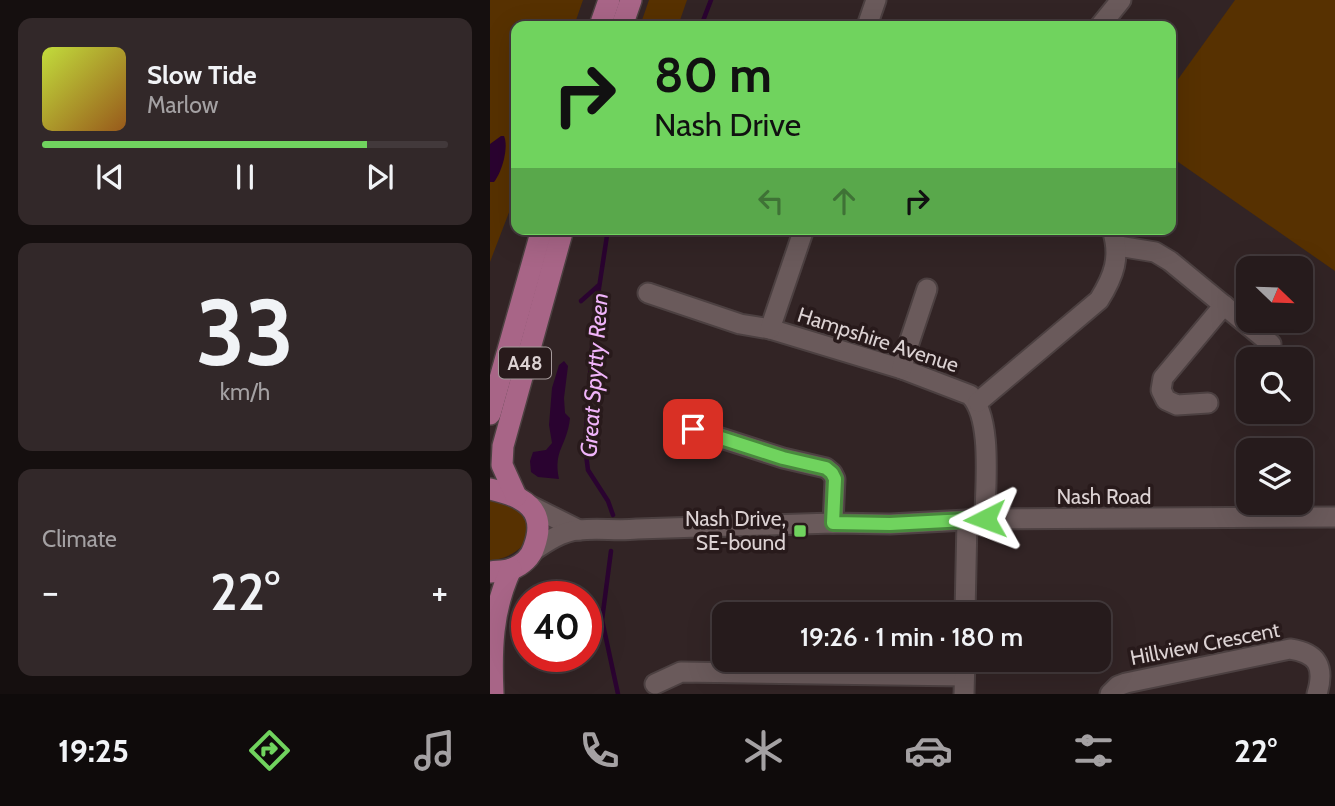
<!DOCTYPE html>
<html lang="en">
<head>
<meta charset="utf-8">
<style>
  :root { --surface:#261b1c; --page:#322829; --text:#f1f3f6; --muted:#a4a1a3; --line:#42393b; --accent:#70d35e }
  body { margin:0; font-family:Cabin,sans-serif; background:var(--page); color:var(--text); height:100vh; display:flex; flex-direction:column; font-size:26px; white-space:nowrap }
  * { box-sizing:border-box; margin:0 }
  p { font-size:23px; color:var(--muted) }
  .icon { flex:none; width:38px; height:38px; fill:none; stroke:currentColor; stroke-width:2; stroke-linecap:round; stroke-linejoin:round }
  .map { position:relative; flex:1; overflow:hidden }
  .side { display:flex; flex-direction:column; gap:18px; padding:18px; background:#150f0f; width:490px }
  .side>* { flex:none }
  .top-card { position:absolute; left:21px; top:21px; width:665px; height:214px; border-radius:14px; box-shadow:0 7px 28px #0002,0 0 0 2px var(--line); background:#70d35e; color:#111; overflow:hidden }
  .needle { width:46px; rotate:113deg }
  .tools { position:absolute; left:746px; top:256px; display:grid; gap:14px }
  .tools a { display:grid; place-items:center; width:77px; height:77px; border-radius:14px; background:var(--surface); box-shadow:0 7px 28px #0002,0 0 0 2px var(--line); font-size:35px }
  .speed { position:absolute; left:21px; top:581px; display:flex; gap:14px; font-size:35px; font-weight:700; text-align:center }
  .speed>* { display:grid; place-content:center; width:91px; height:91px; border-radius:50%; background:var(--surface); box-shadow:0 7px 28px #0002,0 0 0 2px var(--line); line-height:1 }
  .speed .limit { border:10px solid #d22; background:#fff; color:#111 }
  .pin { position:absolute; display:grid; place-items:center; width:60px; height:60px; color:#fff; margin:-30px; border-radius:14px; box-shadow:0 4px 10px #0006 }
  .me { position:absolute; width:77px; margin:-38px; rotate:267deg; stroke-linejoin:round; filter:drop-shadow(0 0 5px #0008) }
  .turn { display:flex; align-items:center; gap:24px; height:147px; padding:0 28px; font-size:32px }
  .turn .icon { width:91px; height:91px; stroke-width:2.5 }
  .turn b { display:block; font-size:49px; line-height:60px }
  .lanes { display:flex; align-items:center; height:66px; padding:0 28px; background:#0003; justify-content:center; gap:35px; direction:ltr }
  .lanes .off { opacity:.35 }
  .big { font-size:52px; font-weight:600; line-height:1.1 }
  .side .card { flex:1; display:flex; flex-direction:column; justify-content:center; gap:10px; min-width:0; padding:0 24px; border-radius:14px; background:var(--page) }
  .side .dial { align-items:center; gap:0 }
  .dial b { font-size:91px; line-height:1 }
  .song { display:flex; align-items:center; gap:21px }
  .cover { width:84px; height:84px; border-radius:10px; background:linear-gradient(135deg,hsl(70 70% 55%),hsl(30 70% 35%)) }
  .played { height:7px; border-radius:4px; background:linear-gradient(90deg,var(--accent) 80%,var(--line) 80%) }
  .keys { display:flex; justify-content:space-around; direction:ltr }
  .heat { display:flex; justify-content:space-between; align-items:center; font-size:38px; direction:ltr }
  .trip { position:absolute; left:222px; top:602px; width:399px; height:70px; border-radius:14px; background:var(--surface); box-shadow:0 7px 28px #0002,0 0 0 2px var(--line); font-weight:600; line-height:70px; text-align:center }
  .tab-bar { display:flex; height:112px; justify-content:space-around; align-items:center; background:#0f0b0b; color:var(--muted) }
  .tab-bar .icon { width:49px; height:49px }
  .tab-bar .active { color:var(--accent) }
  .tab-bar b { font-size:32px; color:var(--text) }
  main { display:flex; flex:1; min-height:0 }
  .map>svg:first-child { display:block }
</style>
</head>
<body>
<main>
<section class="side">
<div class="card">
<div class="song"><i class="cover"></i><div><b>Slow Tide</b><p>Marlow</p></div></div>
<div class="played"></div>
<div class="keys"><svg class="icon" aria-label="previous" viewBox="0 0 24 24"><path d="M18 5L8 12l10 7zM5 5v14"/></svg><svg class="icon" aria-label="pause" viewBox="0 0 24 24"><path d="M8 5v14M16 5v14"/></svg><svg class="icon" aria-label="next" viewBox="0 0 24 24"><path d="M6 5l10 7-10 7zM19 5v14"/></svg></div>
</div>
<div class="card dial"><b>33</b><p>km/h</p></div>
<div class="card"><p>Climate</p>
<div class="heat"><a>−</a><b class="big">22°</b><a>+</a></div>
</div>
</section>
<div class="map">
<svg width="845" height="694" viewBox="0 0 845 694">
  <rect width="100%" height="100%" fill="#322425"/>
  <g fill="#573101">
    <path d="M0,0H93L84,26H26V194L0,262Z"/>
    <path d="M159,0H197L188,26H150Z"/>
    <path d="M745,0H845V271L681,157V89Z"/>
    <path d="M0,500C12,504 27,507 35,518C50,541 20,560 0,560Z"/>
  </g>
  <g fill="#2a0330">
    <path d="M11,136H14C19,147 12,172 4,182H0V144Z"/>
    <path d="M74,361L78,366L74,398L75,413L80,418C77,447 63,449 69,479L48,477L41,472L40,461L43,452L56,450L62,443L59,425L62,388L69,365Z"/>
  </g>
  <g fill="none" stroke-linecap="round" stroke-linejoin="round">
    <g stroke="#2a0330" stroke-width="4.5">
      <path d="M211,26L221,0"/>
      <path d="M118,229L104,321L95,447L98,470L118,501L123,515"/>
      <path d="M91,301L108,286"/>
      <path d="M121,551L112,620L128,694"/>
    </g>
    <defs>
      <g id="minor">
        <path d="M377,26L386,0"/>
        <path d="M610,26L631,0"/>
        <path d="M628,246L665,252L680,261L781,344"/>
        <path d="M158,293L250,324L280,329L412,369L480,395C503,418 495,486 495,519"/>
        <path d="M280,329L314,229"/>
        <path d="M412,369L415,355L437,289"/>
        <path d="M488,402L609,300C624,276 631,257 622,229"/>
        <path d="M718,403L687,405L676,400L671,390L673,378L734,305"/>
        <path d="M203,429L293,458L336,468L342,473L345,479L343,523"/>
        <path d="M37,504L89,530"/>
        <path d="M43,551C56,542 72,531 89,530C109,528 128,531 147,529L343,523L400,524L495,519L845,517"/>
        <path d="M475,614L477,520"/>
        <path d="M165,684L191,672L474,676"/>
        <path d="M474,694L475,660"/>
        <path d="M620,694L628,686L636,683L800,649C828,653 835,667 827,694"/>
      </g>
      <g id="major">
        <path d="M110,26L119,0"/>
        <path d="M132,26L141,0"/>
        <path d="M0,414L52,229"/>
        <path d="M0,489C33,496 58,509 44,547C41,557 32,565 22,569C15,571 7,571 0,572"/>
        <path d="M26,496L12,465L13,446L73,229"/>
        <path d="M3,694C1,650 2,610 21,569"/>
      </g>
    </defs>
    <use href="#minor" stroke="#4c4041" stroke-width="23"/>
    <use href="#major" stroke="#4c4041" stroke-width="24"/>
    <use href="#minor" stroke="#6a5a5b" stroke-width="19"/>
    <use href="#major" stroke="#a86587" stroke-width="21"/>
  </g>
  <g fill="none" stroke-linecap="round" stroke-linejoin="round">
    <defs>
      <path id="route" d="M203,429L293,458L336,468L342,473L345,479L343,523L400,524L495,519"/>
    </defs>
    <use href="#route" stroke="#49893d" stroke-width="18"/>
    <use href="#route" stroke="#70d35e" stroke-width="12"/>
  </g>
  <rect fill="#70d35e" stroke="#281a1b" stroke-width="2.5" x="303" y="524" width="14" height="14" rx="3.5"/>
  <g text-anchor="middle" stroke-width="7" stroke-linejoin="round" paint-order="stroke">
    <rect fill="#281a1b" stroke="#a69b9c" stroke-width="2" x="9" y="347.5" width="52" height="31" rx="5"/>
    <g font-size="19" font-weight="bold" fill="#dcd2d3">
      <text x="35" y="370">A48</text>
    </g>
    <g font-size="21" fill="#dcd2d3" stroke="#281a1b">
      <text transform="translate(388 340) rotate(18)" y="7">Hampshire Avenue</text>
      <text x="614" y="504">Nash Road</text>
      <text transform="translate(715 644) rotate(-11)" y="7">Hillview Crescent</text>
    </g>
    <g font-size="21" fill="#dcd2d3" stroke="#281a1b" text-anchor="end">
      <text x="296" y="526">Nash Drive,<tspan x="296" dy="24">SE-bound</tspan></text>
    </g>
    <g font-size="23" font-style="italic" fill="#f0b4fa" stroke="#281a1b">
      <text transform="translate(104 375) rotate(-86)" y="8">Great Spytty Reen</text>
    </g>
  </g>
</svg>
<div class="tools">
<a><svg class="needle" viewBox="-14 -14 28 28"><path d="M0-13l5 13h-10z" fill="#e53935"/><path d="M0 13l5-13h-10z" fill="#a4a1a3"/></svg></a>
<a><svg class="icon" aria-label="search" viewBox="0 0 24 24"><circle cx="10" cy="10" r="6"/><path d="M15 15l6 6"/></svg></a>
<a><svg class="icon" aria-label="layers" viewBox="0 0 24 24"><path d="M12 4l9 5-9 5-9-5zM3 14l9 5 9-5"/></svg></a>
</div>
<div class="speed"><div class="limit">40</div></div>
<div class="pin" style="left:203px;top:429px;background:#d93025"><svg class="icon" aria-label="arrive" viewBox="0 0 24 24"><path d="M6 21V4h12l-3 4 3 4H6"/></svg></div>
<svg class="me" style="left:495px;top:519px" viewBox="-20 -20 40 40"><path d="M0-17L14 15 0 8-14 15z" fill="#70d35e" stroke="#fff" stroke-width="4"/></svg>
<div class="trip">19:26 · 1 min · 180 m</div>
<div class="top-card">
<div class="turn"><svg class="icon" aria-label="right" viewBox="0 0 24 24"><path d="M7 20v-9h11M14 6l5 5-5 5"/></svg><div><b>80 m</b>Nash Drive</div></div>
<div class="lanes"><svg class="icon off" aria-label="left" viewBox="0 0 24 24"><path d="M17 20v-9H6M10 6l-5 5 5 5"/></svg><svg class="icon off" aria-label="ahead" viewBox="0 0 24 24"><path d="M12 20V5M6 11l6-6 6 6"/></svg><svg class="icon" aria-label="right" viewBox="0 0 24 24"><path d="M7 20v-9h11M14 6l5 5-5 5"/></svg></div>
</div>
</div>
</main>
<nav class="tab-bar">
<b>19:25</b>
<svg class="icon active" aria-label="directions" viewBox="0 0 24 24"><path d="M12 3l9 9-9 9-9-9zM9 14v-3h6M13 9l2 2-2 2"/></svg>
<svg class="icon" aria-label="music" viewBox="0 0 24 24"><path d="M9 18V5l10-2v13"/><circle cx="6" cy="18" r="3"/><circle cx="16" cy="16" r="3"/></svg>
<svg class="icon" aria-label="phone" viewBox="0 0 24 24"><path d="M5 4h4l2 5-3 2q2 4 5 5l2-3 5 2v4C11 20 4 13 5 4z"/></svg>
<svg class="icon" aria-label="climate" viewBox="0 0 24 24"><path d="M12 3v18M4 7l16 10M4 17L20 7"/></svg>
<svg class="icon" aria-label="car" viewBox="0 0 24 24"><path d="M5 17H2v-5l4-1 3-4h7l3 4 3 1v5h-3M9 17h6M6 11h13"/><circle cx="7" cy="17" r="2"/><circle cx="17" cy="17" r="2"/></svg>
<svg class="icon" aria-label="filters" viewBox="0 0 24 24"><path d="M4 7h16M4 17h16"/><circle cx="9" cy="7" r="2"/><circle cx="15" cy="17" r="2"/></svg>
<b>22°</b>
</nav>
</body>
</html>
